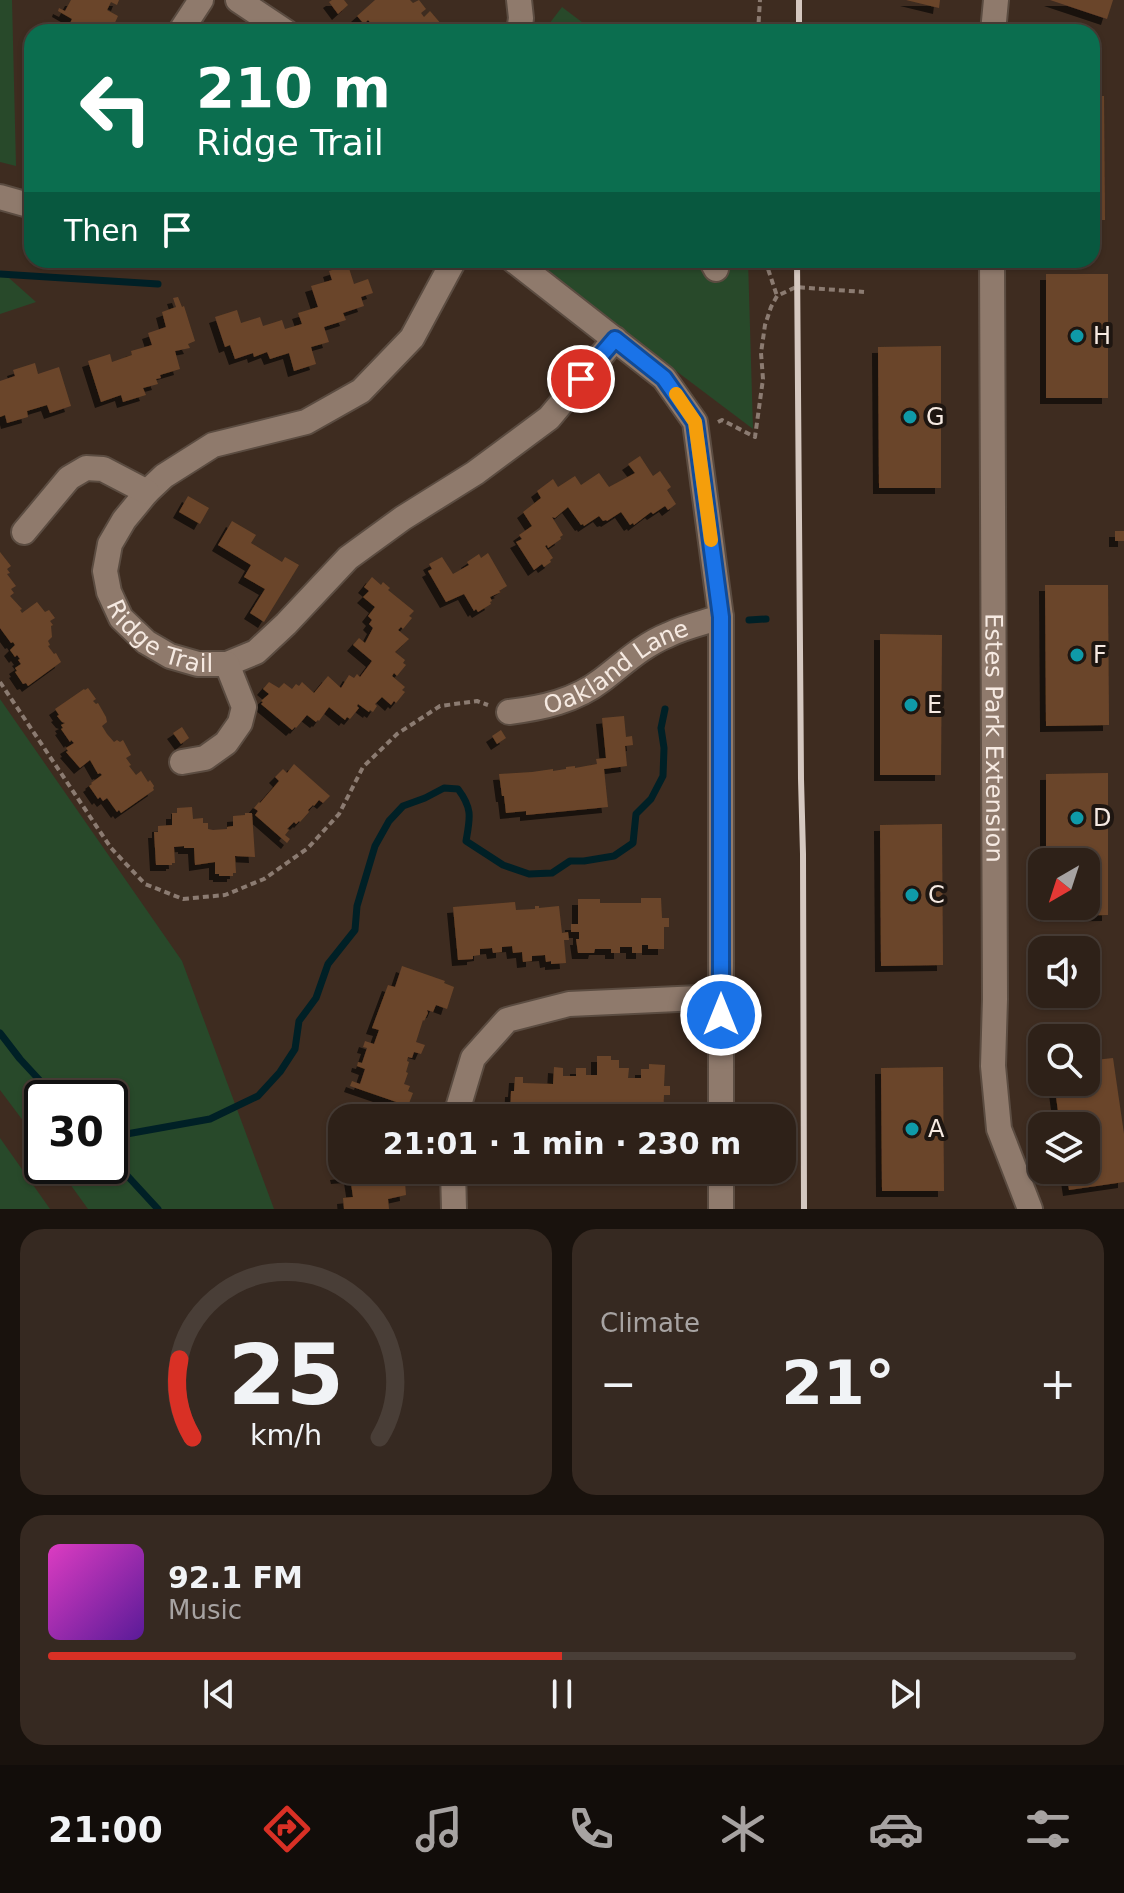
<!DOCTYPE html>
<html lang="en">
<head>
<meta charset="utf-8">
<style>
  :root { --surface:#2e2118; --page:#362921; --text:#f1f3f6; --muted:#a7a3a2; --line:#493e37; --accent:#d93025 }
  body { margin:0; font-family:"DejaVu Sans",sans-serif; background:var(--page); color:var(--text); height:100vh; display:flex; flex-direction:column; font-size:30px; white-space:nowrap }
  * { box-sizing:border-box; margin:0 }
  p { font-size:26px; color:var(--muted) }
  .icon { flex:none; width:44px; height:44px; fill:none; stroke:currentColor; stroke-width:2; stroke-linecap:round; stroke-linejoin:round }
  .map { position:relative; height:1209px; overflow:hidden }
  .side { display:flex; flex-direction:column; gap:20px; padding:20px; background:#19120d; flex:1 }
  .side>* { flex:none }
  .banner { position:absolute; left:24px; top:24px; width:1076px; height:244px; border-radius:24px; box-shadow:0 2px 6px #0004,0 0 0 2px var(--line); background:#0b6e4f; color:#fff; overflow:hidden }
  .needle { width:52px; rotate:219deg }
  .buttons { position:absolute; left:1028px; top:848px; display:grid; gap:16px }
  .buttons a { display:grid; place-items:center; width:72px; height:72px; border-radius:16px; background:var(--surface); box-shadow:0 2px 6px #0004,0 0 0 2px var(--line); font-size:40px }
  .speed { position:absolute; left:24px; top:1080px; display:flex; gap:16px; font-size:40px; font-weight:700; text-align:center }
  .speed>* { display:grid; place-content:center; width:104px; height:104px; border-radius:50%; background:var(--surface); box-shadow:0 2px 6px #0004,0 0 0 2px var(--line); line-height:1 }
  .speed .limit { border:4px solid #111; border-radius:12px; background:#fff; color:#111 }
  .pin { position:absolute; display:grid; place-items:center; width:68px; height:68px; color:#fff; margin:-34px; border:4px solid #fff; border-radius:50%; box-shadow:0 2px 8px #0007 }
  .me { position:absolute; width:88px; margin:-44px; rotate:0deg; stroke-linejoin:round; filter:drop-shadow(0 0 6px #0008) }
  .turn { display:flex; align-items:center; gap:28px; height:168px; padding:0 40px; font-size:36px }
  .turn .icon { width:104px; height:104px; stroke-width:2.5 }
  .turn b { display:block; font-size:56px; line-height:68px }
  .then { display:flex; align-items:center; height:76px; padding:0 40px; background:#0003; gap:16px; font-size:30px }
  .big { font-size:60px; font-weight:600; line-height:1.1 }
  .side .card { flex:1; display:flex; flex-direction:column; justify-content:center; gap:12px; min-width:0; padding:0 28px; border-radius:24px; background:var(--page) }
  .side .dial { align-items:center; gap:0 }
  .dial svg { height:208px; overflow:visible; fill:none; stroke:var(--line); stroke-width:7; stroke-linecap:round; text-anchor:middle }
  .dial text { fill:var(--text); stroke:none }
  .song { display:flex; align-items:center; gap:24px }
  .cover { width:96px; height:96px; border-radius:12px; background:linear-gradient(135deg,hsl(310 70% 55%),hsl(270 70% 35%)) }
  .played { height:8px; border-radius:4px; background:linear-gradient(90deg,var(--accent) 50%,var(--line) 50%) }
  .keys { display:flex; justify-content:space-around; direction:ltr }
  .heat { display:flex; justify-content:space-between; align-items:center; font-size:44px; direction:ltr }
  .side .tiles { flex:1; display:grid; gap:20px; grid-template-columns:1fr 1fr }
  .card:last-child { grid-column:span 2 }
  .trip { position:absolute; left:328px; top:1104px; width:468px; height:80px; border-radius:24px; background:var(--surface); box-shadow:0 2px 6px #0004,0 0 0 2px var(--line); font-weight:600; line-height:80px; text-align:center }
  .menu { display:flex; height:128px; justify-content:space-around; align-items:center; background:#120d0a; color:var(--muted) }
  .menu .icon { width:56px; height:56px }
  .menu .current { color:var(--accent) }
  .menu b { font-size:36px; color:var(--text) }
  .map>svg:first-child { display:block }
</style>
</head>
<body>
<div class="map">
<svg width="1124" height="1209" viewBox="0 0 1124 1209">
  <defs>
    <filter id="shadow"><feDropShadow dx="-6" dy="6" stdDeviation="0" flood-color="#0009"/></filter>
  </defs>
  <rect width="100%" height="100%" fill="#3e2c20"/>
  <g fill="#28492a">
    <path d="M0,0H12L16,166L0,162Z"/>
    <path d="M562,7L595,32H543Z"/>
    <path d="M529,260H748L753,429Z"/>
    <path d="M0,270L36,302L0,314Z"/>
    <path d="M0,699L182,961L274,1209H88L57,1166H110V1098H42V1146L0,1090Z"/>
    <path d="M0,1138L50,1209H0Z"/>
  </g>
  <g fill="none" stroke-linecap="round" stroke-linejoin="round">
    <g stroke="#002026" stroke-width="7">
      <path d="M0,274L158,284"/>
      <path d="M749,620L766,619"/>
      <path d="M0,1033L20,1059L56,1098"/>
      <path d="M110,1137L210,1119L258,1096L280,1072L295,1049L299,1021L316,998L328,964L355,930L357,906L375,846L389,821L403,806L425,798L444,788L458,789C473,809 470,818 466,841L503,865L529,874L552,873L570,861H584L614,856L633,843L636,814L651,799L663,776L664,748L661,728L665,709"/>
      <path d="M110,1157L158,1209"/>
    </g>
  </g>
  <g fill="#6b4529" filter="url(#shadow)">
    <path d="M71,0H119L117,5L111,2L107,10L118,16L113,27L106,23L102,32H66L72,19L58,11L59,8L65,11Z"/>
    <path d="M332,0H344L348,5L338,14L329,2Z"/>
    <path d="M375,0H410L413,3L419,0L426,9L421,13L424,17L430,11L448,32H378L368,20L364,24L357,16Z"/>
    <path d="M906,0H940L939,8Z"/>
    <path d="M1050,0H1113L1107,19Z"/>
    <path d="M1092,96H1104L1105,220H1092Z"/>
    <path d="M348,265L354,284L368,279L373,293L361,297L364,306L343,313L346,320L324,327L329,342L311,347L316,364L294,371L289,353L270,359L267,352L254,357L253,353L235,359L230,345L225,347L215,317L237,310L241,323L260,317L263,326L282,320L285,329L302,324L298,313L318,307L311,286L332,280L329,271Z"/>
    <rect x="1046" y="274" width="62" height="124"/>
    <path d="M178,297L182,307L184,306L195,341L188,344L190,348L175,351L180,369L160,375L161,378L156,379L158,384L143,388L146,395L123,402L121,395L101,402L88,361L110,354L112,362L132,355L131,351L152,345L148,333L166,327L162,312L176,307L173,298Z"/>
    <path d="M941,346V488H879L878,347Z"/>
    <path d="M35,363L38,374L59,367L71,406L50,413L47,405L27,411L28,417L7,423L5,415L0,417V381L15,376L13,370Z"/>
    <path d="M640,456L653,476L660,471L671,487L667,490L676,504L668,510L665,506L653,514L651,512L634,525L633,523L630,525L621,512L607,521L606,520L603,521L599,516L584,526L583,524L581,525L568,507L555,518L552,517L563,535L560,537L561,539L548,548L547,545L545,546L553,558L550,560L551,562L544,567L542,564L534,570L516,542L522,539L519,535L532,526L523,512L541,498L537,491L553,479L558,487L575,476L581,485L599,473L609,487L635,473L628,464Z"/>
    <path d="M188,496L209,508L200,524L179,512Z"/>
    <path d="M232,521L256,535L251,543L282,562L285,557L299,565L264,622L250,613L265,589L244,577L251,565L218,545Z"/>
    <rect x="1115" y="531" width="9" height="10"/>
    <path d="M0,552L11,566L7,569L10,573L7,574L16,586L11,589L14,593L10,596L22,609L20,610L22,613L37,602L45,612L49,610L55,618L50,621L53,625L51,626L52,637L48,641L50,645L48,646L54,654L56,653L61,662L28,686L26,683L23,684L15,672L17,671L15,668L21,664L18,660L20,659L17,655L15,657L10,650L15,645L13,642L11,643L0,628Z"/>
    <path d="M488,553L507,586L499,591L501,592L490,597L492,601L490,602L491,604L478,612L476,609L474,611L464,594L446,602L428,571L432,569L429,564L442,557L453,574L469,565L467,562L479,554L481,558Z"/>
    <path d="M372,577L381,585L383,582L390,588L388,590L414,611L409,616L412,618L403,629L401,627L398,630L409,639L395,652L405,660L403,663L406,665L397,676L394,673L392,676L405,687L402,690L405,692L396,703L394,701L391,705L382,697L375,704L377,706L373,712L370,710L369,712L358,704L357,706L359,708L350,719L347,717L345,720L329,707L319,721L318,720L316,722L307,715L296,728L295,727L292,730L261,704L263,702L261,701L269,694L263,689L269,682L279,688L284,683L292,689L296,684L299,686L302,682L314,693L328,676L341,688L349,675L354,678L357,674L360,677L372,661L353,645L359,638L365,643L373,628L369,624L372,620L368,616L375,607L363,597L369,591L364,587Z"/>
    <path d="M1045,585H1108L1109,725L1046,726Z"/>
    <path d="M880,634L942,635L941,775H880Z"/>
    <path d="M88,688L96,699L93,701L96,704L98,703L106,717L107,722L102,726L107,734L114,742L117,740L120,742L123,740L131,755L126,758L131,765L129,766L136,775L141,771L148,782L150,780L154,786L153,788L154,790L121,813L119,810L117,812L107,798L103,801L100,797L98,799L89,786L92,784L91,783L102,775L100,773L98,774L90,760L80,768L66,752L68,751L66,748L74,743L71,740L70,742L61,729L63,728L61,725L65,723L62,722L57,716L59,715L55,709L84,689L85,690Z"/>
    <path d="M624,716L626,737L632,736L633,745L625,746L627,766L604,769L608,807L526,815V811L506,813L504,796H502L499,774L532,772L553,769V771L566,769V767L575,766V768L597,764L596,759L606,758L602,718Z"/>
    <path d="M182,727L189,738L181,744L173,733Z"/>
    <path d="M501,730L506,738L497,744L492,736Z"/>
    <path d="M294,764L330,796L323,803L319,800L314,806L313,805L308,810L309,812L300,822L299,821L296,824L294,822L287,829L289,830L285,835L290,839L287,843L255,815L258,811L254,808L259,802L260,803L279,781L275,777L283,769L287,773Z"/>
    <path d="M1108,773V915L1046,916V906H1086V862H1046V774Z"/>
    <path d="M192,807L193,819L203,818V823H208V829L213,830L227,829V827L233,826V816L245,815V813H252L255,857L235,856L236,873H233V876H219V874H215V862L195,865L194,848H184V846L174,847L175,863H172V865H156L154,832H158V826L172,825V813H177V808Z"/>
    <path d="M942,824L943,965L881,966L880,825Z"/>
    <path d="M641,898H661L662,918H669V927H664V949H648V945H642V953H632V947H620V953H611V949H595L594,953H578L576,939H579V932H571V924H578V899H600V903H641Z"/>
    <path d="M515,902L516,910L535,909V906H539V908L559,906L562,933L568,932L569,940H564L566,963L551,964V961L546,962L545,955L532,956V961L523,962L522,952L513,953L512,946L502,947V952L493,953L492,948L480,949V955L473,956V959L458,960L453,907Z"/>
    <path d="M402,966L445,981L444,983L454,987L447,1009L436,1005L433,1012L427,1010L428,1013L424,1021L423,1020L416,1042L425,1045L421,1054L414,1052L412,1058L408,1057L407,1061L409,1062L406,1072L408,1073L404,1084L410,1086L408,1091L413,1093L408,1106L350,1086L352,1081L360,1084L365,1069L357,1066L358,1062L362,1063L367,1048L363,1047L365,1041L374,1044L379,1030L372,1028L388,985L395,987Z"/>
    <path d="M597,1056H611V1060H619V1068H629L628,1078H641V1069H649V1064L665,1065L664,1086H670V1095H664L663,1118H618V1110L600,1111V1109H597V1118H510L511,1091H514L515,1077H523V1083L553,1084L554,1067L563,1068V1076H576V1068H586V1075H597Z"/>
    <path d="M1113,1058L1124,1134V1182L1069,1190L1066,1170H1086V1126H1060L1054,1082H1086V1061Z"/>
    <path d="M943,1067L944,1191H882L881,1068Z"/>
    <path d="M394,1111L395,1118H344V1116Z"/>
    <path d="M342,1136V1160H340L338,1142H334V1137Z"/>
    <path d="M345,1170H385V1174L401,1172L402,1183L405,1182L406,1195L388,1199L389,1209H344L343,1198L353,1197L350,1177L337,1178L336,1174L345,1173Z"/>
  </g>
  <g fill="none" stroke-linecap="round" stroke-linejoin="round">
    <defs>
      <g id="minor">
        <path d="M238,0L286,32"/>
        <path d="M519,0L521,18L519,32"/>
        <path d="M180,32L201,0"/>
        <path d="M993,32L996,0"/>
        <path d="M0,197L32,206"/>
        <path id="s1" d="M454,260L412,338L361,391L306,422L213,445L164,476L147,492L124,520L110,544L105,571L109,592L121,618L146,642L170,656L198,664H227L256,652L286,624L348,558L403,518L475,473L549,418L615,339"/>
        <path d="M513,260L664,378L695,422L721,617V1118"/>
        <path d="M711,260L716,269"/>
        <path id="s2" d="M992,260L995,999L993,1066L999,1129L1030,1209"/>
        <path d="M24,532L69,478L86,468L103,469L147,492"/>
        <path id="s3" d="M509,712C542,708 575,701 602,680C623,664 643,645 668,635C684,627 703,623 721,617"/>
        <path d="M182,762L205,758L226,743L240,723L244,707L227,664"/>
        <path d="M455,1118L473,1058L507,1020L569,1004L721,997"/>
        <path d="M453,1170L454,1209"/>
        <path d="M721,1170V1209"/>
      </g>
    </defs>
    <use href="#minor" stroke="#5b4c41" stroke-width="28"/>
    <g stroke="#8b7b71" stroke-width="4" stroke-dasharray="6 4" stroke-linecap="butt">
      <path d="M758,32L760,0"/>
      <path d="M765,260L777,296"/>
      <path d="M718,422L722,420L755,437L763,379L761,353L765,325L771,307L777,296L796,287L864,292"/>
      <path d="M0,682L111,848L145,884L183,899L225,895L264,879L308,848L339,814L363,767L397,734L440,706L477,701L488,705"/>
    </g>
    <use href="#minor" stroke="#8f7a6c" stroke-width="24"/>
    <g stroke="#d5c8c0" stroke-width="6">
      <path d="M799,32V0"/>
      <path d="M797,260L801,779L803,854L804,1209"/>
    </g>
  </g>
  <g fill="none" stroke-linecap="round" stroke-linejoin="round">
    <defs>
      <path id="route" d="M581,379L615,339L664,378L695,422L721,617V1015"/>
    </defs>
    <use href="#route" stroke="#114b97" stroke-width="20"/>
    <use href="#route" stroke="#1a73e8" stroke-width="14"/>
    <path stroke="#f59e0b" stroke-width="14" d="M676,394L695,422L711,540"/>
  </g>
  <g fill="#0f9aa8" stroke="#1e1611" stroke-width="3">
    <circle cx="1077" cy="336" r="8"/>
    <circle cx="910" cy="417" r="8"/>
    <circle cx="1077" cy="655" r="8"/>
    <circle cx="911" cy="705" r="8"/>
    <circle cx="1077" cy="818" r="8"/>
    <circle cx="912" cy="895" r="8"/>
    <circle cx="912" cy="1129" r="8"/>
  </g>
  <g text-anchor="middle" stroke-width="8" stroke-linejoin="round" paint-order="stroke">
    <g font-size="24" fill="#f6eae2" stroke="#1e1611" text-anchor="start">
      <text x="1093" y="344">H</text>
      <text x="926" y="425">G</text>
      <text x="1093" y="663">F</text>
      <text x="927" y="713">E</text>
      <text x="1093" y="826">D</text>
      <text x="928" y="903">C</text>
      <text x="928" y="1137">A</text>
    </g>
    <g font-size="24" fill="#f6eae2" stroke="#1e1611">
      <text dy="8" stroke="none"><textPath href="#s1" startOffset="588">Ridge Trail</textPath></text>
      <text dy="8" stroke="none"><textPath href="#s3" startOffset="118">Oakland Lane</textPath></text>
      <text dy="8" stroke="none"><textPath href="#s2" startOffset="478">Estes Park Extension</textPath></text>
    </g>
  </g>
</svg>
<div class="buttons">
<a><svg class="needle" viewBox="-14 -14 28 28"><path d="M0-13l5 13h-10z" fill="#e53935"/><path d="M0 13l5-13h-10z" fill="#a7a3a2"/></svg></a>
<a><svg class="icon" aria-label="sound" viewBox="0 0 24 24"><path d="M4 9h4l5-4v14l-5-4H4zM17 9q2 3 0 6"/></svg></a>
<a><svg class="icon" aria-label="search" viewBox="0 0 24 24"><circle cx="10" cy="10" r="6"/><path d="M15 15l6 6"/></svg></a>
<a><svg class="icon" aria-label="layers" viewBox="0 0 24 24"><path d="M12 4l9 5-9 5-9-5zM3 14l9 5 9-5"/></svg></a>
</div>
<div class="speed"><div class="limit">30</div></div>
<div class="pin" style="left:581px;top:379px;background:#d93025"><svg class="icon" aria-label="arrive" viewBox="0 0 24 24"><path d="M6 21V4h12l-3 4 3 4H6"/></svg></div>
<svg class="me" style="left:721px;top:1015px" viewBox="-20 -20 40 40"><circle r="17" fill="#1a73e8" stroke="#fff" stroke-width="3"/><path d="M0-11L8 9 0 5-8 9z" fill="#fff"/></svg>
<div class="trip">21:01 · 1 min · 230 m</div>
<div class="banner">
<div class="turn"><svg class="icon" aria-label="left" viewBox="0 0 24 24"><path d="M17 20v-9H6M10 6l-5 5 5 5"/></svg><div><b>210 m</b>Ridge Trail</div></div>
<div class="then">Then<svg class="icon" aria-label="arrive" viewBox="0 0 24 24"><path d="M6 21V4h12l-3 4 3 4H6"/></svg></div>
</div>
</div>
<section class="side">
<div class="tiles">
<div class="card dial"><svg viewBox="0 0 100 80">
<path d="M14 69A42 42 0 1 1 86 69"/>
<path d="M14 69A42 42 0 0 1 9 39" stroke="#d93025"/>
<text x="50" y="56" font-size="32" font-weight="700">25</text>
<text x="50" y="72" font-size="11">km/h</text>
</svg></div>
<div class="card"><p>Climate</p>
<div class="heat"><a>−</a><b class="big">21°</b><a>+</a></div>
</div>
<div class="card">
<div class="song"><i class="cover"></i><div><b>92.1 FM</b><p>Music</p></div></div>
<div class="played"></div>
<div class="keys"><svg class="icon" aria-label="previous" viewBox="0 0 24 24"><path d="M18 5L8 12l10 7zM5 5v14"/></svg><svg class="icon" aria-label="pause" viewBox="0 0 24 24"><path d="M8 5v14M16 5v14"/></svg><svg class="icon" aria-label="next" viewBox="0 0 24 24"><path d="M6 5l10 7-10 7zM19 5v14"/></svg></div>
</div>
</div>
</section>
<nav class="menu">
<b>21:00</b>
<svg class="icon current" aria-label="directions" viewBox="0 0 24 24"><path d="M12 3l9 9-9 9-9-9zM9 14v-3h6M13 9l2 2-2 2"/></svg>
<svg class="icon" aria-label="music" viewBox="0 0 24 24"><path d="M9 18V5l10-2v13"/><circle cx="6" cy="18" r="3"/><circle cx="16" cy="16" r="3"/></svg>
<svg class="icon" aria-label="phone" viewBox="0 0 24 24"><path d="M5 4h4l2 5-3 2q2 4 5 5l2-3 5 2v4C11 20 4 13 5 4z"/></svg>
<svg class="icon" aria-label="climate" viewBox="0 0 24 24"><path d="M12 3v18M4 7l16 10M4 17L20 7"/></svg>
<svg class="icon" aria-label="car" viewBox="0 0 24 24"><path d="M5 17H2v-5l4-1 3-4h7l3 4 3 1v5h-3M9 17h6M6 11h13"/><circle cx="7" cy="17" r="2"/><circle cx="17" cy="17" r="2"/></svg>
<svg class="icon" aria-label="filters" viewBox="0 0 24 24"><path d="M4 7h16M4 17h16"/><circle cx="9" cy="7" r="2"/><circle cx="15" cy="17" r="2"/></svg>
</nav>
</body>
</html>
